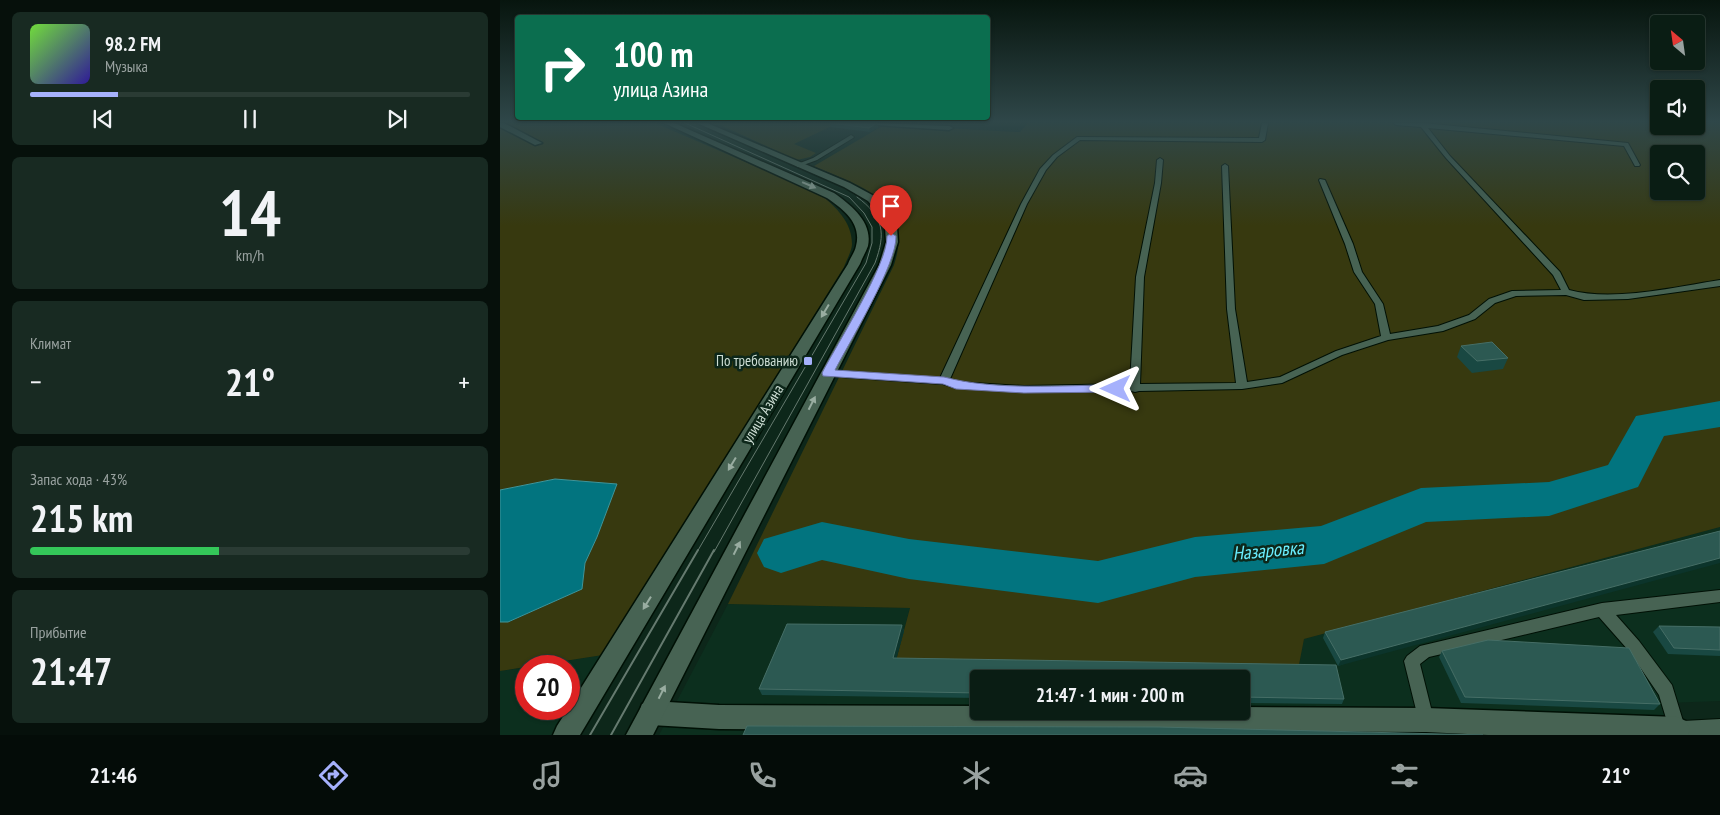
<!DOCTYPE html>
<html lang="ru">
<head>
<meta charset="utf-8">
<style>
  :root { --surface:#0a1d14; --page:#182a22; --text:#f1f3f6; --muted:#99a2a0; --line:#2a3b34; --accent:#a6b1fc }
  body { margin:0; font-family:"PT Sans Narrow",sans-serif; background:var(--page); color:var(--text); height:100vh; display:flex; flex-direction:column; font-size:19px; white-space:nowrap }
  * { box-sizing:border-box; margin:0 }
  p { font-size:16px; color:var(--muted) }
  .icon { flex:none; width:28px; height:28px; fill:none; stroke:currentColor; stroke-width:2; stroke-linecap:round; stroke-linejoin:round }
  .map { position:relative; flex:1; overflow:hidden }
  .details { display:flex; flex-direction:column; gap:12px; padding:12px; background:#06100b; width:500px }
  .details>* { flex:none }
  .guide { position:absolute; left:15px; top:15px; width:475px; height:105px; border-radius:5px; box-shadow:0 1px 4px #0004,0 0 0 1px var(--line); background:#0b6e4f; color:#fff; overflow:hidden }
  .needle { width:32px; rotate:331deg }
  .buttons { position:absolute; left:1150px; top:15px; display:grid; gap:10px }
  .buttons a { display:grid; place-items:center; width:55px; height:55px; border-radius:5px; background:var(--surface); box-shadow:0 1px 4px #0004,0 0 0 1px var(--line); font-size:25px }
  .speed { position:absolute; left:15px; top:655px; display:flex; gap:10px; font-size:25px; font-weight:700; text-align:center }
  .speed>* { display:grid; place-content:center; width:65px; height:65px; border-radius:50%; background:var(--surface); box-shadow:0 1px 4px #0004,0 0 0 1px var(--line); line-height:1 }
  .speed .limit { border:8px solid #d22; background:#fff; color:#111 }
  .pin { position:absolute; display:grid; place-items:center; width:42px; height:42px; color:#fff; margin:-51px -21px; border-radius:50% 50% 50% 0; rotate:-45deg; box-shadow:0 0 5px #0007 }
  .pin .icon { rotate:45deg }
  .me { position:absolute; width:55px; margin:-28px; rotate:270deg; stroke-linejoin:round; filter:drop-shadow(0 0 4px #0008) }
  .turn { display:flex; align-items:center; gap:18px; height:105px; padding:0 15px; font-size:22px }
  .turn .icon { width:65px; height:65px; stroke-width:2.5 }
  .turn b { display:block; font-size:35px; line-height:42px }
  .big { font-size:38px; font-weight:700; line-height:1.1 }
  .details .tile { flex:1; display:flex; flex-direction:column; justify-content:center; gap:8px; min-width:0; padding:0 18px; border-radius:8px; background:var(--page) }
  .details .dial { align-items:center; gap:0 }
  .dial b { font-size:65px; line-height:1 }
  .song { display:flex; align-items:center; gap:15px }
  .cover { width:60px; height:60px; border-radius:8px; background:linear-gradient(135deg,hsl(100 70% 55%),hsl(250 70% 35%)) }
  .played { height:5px; border-radius:2px; background:linear-gradient(90deg,var(--accent) 20%,var(--line) 20%) }
  .keys { display:flex; justify-content:space-around; direction:ltr }
  .heat { display:flex; justify-content:space-between; align-items:center; font-size:28px; direction:ltr }
  .charge { height:8px; border-radius:4px; background:linear-gradient(90deg,#34c759 43%,var(--line) 0) }
  .trip { position:absolute; left:470px; top:670px; width:280px; height:50px; border-radius:5px; background:var(--surface); box-shadow:0 1px 4px #0004,0 0 0 1px var(--line); font-weight:700; line-height:50px; text-align:center }
  .tabs { display:flex; height:80px; justify-content:space-around; align-items:center; background:#040c08; color:var(--muted) }
  .tabs .icon { width:35px; height:35px }
  .tabs .selected { color:var(--accent) }
  .tabs b { font-size:22px; color:var(--text) }
  main { display:flex; flex:1; min-height:0 }
  .map>svg:first-child { display:block }
</style>
</head>
<body>
<main>
<section class="details">
<div class="tile">
<div class="song"><i class="cover"></i><div><b>98.2 FM</b><p>Музыка</p></div></div>
<div class="played"></div>
<div class="keys"><svg class="icon" aria-label="previous" viewBox="0 0 24 24"><path d="M18 5L8 12l10 7zM5 5v14"/></svg><svg class="icon" aria-label="pause" viewBox="0 0 24 24"><path d="M8 5v14M16 5v14"/></svg><svg class="icon" aria-label="next" viewBox="0 0 24 24"><path d="M6 5l10 7-10 7zM19 5v14"/></svg></div>
</div>
<div class="tile dial"><b>14</b><p>km/h</p></div>
<div class="tile"><p>Климат</p>
<div class="heat"><a>−</a><b class="big">21°</b><a>+</a></div>
</div>
<div class="tile"><p>Запас хода · 43%</p><b class="big">215 km</b><div class="charge"></div></div>
<div class="tile"><p>Прибытие</p><b class="big">21:47</b></div>
</section>
<div class="map">
<svg width="1220" height="735" viewBox="0 0 1220 735">
  <rect width="100%" height="100%" fill="#0d271a"/>
  <g fill="#0c2f1e" fill-rule="evenodd">
    <path d="M1220,527V701L1166,703L1186,735H159L228,604L410,608L395,663L798,670L804,639ZM479,679H741V711H479Z"/>
    <path d="M103,655L53,735H0V671L26,667V709H69V666H34Z"/>
  </g>
  <g fill="#37390f" fill-rule="evenodd">
    <path d="M0,123H155L320,194C336,207 352,222 352,244C352,251 346,261 344,267L103,655L0,671V622H9L82,589L85,563L97,537L116,484L55,479L0,490Z"/>
    <path d="M216,123H338L294,144L316,153L310,157L297,160Z"/>
    <path d="M528,123H1159V126H1196V123H1220V527L804,639L798,670L395,664L410,608L228,604L394,265C415,200 361,187 314,166L384,125L520,132ZM1159,154H1196V191H1159Z"/>
  </g>
  <path fill="#02747f" stroke="#409499" d="M55,479L117,484L97,537L85,563L82,589L8,622H0V490Z"/>
  <g fill="none" stroke-linecap="round" stroke-linejoin="round">
    <path fill="#02747f" fill-rule="evenodd" d="M1220,401V427L1164,436L1138,487L1049,516L926,522L824,564L695,577L598,603L409,579L322,560L281,573L264,567L257,553L264,539L322,522L409,539L598,561L695,537L821,526L921,488L1049,482L1108,465L1136,416Z"/>
    <defs>
      <g id="service">
        <path d="M762,123H768L765,140L762,142L580,140L557,157L546,170L527,204L450,379L457,382L524,386L630,384L636,277L655,183L657,160L660,158L663,160L661,183L644,277L640,384L736,383L727,309L722,166L725,164L728,166L735,309L747,382L780,377L836,351L881,336L875,304L854,272L845,244L819,180L820,179L825,180L853,244L862,272L883,304L890,334L938,326L969,315L989,299L1012,291L1061,290L1053,275L946,158L921,127L896,125L893,123H923L1128,143L1140,165L1139,166H1135L1124,146L928,128L950,156L1060,272L1069,290C1113,302 1175,287 1220,280V286L1128,299L1084,300L1066,295L1016,296L995,303L975,319L943,331L888,340L842,355L782,383L742,389L639,391L635,392L631,391L524,392L456,388L443,384L327,376L322,373L327,370L440,378L521,204L540,169L553,155L577,137L759,138Z"/>
        <path d="M351,135L354,137L353,138L317,160L298,167L295,165L313,158Z"/>
        <path d="M1220,590V602L1116,615L1139,641L1172,685L1183,721L1220,719V735H1171L1159,695L1129,651L1099,617L929,657L920,664L934,720L932,726L926,728L920,726L904,661L907,656L920,646L1102,603Z"/>
      </g>
      <g id="minor">
        <path d="M0,123H4L42,143L35,145L0,127Z"/>
        <path d="M372,123L449,126L453,128L449,130L376,125Z"/>
        <path d="M151,701L219,705L479,706V711H741V707L926,708L1177,717L1186,721L1190,730L1188,735H988L926,732L219,729L151,725L142,722L139,713L142,704Z"/>
      </g>
      <g id="tertiary">
        <path d="M164,123H174L334,193C351,205 373,222 368,246C366,252 362,258 360,264L80,735H53L57,726L348,264C350,258 355,252 356,246C362,223 343,209 327,198Z"/>
        <path d="M197,123H207L350,183L376,197L387,210L397,227L398,242L391,265L153,735H126L379,265L386,242L385,227L378,213L368,201L344,187Z"/>
      </g>
    </defs>
    <use href="#service" stroke="#001005" stroke-width="2"/>
    <use href="#minor" stroke="#001005" stroke-width="3"/>
    <use href="#tertiary" stroke="#001005" stroke-width="3"/>
    <use href="#service" fill="#476353" fill-rule="evenodd"/>
    <use href="#minor" fill="#476353" fill-rule="evenodd"/>
    <use href="#tertiary" fill="#476353" fill-rule="evenodd"/>
    <g stroke="#657a6f" stroke-width="1">
      <path d="M185,123L349,197L364,213L372,227V243L366,263L197,552"/>
      <path d="M214,552L375,263C386,233 384,217 357,197"/>
    </g>
    <g stroke="#657a6f" stroke-width="2">
      <path d="M90,735L198,550"/>
      <path d="M111,735L214,550"/>
    </g>
  </g>
  <g fill="#194842">
    <path d="M330,123H377L378,127L370,132L331,127Z"/>
    <path d="M961,346L1008,358L1003,369L972,373L957,357Z"/>
    <path d="M1220,531L838,666L823,638L825,632Z"/>
    <path d="M287,624L402,625L404,631L396,658L836,665L844,699L842,704L741,703V679H479V698L262,695L259,689Z"/>
    <path d="M1159,626L1220,627V656L1168,654L1153,632Z"/>
    <path d="M942,651L1160,704L1154,710L961,703L939,657Z"/>
  </g>
  <g fill="#0c342b">
    <path d="M377,123L378,127L370,132L369,128Z"/>
    <path d="M1220,558V563L838,666L841,660Z"/>
    <path d="M402,625L404,631L395,664L393,658Z"/>
  </g>
  <g fill="#2c5952" stroke="#466e66">
    <path d="M330,123H377L369,128Z"/>
    <path d="M992,342L1008,358L977,361L961,346Z"/>
    <path d="M1220,531V558L841,660L825,632Z"/>
    <path d="M287,624L402,625L393,658L836,665L844,699L741,697V679H479V693L259,689Z"/>
    <path d="M1159,626L1220,627V650L1174,648Z"/>
    <path d="M988,640L1129,648L1160,704L965,697L942,651Z"/>
    <path d="M247,726L658,727L983,735H243Z"/>
  </g>
  <defs><path id="oneway-solid" d="M-6-.8H1V-3.2L6.5 0L1 3.2V.8H-6Z" transform="scale(1.25)"/></defs>
  <g fill="#99ada1">
    <use href="#oneway-solid" transform="translate(309 185) rotate(23)"/>
    <use href="#oneway-solid" transform="translate(325 311) rotate(121)"/>
    <use href="#oneway-solid" transform="translate(312 403) rotate(-63)"/>
    <use href="#oneway-solid" transform="translate(232 464) rotate(121)"/>
    <use href="#oneway-solid" transform="translate(237 548) rotate(-63)"/>
    <use href="#oneway-solid" transform="translate(147 603) rotate(122)"/>
    <use href="#oneway-solid" transform="translate(162 692) rotate(-63)"/>
  </g>
  <linearGradient id="sky" x2="0" y2="1"><stop stop-color="#07150e"/><stop offset="0.54" stop-color="#2f4749"/><stop offset="1" stop-color="#2f4749" stop-opacity="0"/></linearGradient>
  <rect width="1220" height="226" fill="url(#sky)"/>
  <path fill="#a6b1fc" stroke="#6c73a4" d="M391,233L396,236C397,264 350,341 335,370L444,377C497,391 561,385 616,385L622,389L620,392L524,393L456,389L443,384L323,376L322,373C337,344 388,264 387,236Z"/>
  <rect fill="#a6b1fc" stroke="#0d271a" stroke-width="2" x="303" y="356" width="10" height="10" rx="2.5"/>
  <g text-anchor="middle" stroke-width="5" stroke-linejoin="round" paint-order="stroke">
    <g font-size="15" fill="#cfdfd5" stroke="#0d271a" text-anchor="end">
      <text x="298" y="366">По требованию</text>
    </g>
    <g font-size="15" fill="#cfdfd5" stroke="#0d271a">
      <text transform="translate(263 414) rotate(-59)" y="5">улица Азина</text>
    </g>
    <g font-size="19" font-style="italic" fill="#6aeefe" stroke="#0d271a">
      <text transform="translate(768 550) rotate(-5)" y="7">Назаровка</text>
    </g>
  </g>
</svg>
<div class="buttons">
<a><svg class="needle" viewBox="-14 -14 28 28"><path d="M0-13l5 13h-10z" fill="#e53935"/><path d="M0 13l5-13h-10z" fill="#99a2a0"/></svg></a>
<a><svg class="icon" aria-label="sound" viewBox="0 0 24 24"><path d="M4 9h4l5-4v14l-5-4H4zM17 9q2 3 0 6"/></svg></a>
<a><svg class="icon" aria-label="search" viewBox="0 0 24 24"><circle cx="10" cy="10" r="6"/><path d="M15 15l6 6"/></svg></a>
</div>
<div class="speed"><div class="limit">20</div></div>
<div class="pin" style="left:391px;top:236px;background:#d93025"><svg class="icon" aria-label="arrive" viewBox="0 0 24 24"><path d="M6 21V4h12l-3 4 3 4H6"/></svg></div>
<svg class="me" style="left:616px;top:389px" viewBox="-20 -20 40 40"><path d="M0-17L14 15 0 8-14 15z" fill="#a6b1fc" stroke="#fff" stroke-width="4"/></svg>
<div class="trip">21:47 · 1 мин · 200 m</div>
<div class="guide">
<div class="turn"><svg class="icon" aria-label="right" viewBox="0 0 24 24"><path d="M7 20v-9h11M14 6l5 5-5 5"/></svg><div><b>100 m</b>улица Азина</div></div>
</div>
</div>
</main>
<nav class="tabs">
<b>21:46</b>
<svg class="icon selected" aria-label="directions" viewBox="0 0 24 24"><path d="M12 3l9 9-9 9-9-9zM9 14v-3h6M13 9l2 2-2 2"/></svg>
<svg class="icon" aria-label="music" viewBox="0 0 24 24"><path d="M9 18V5l10-2v13"/><circle cx="6" cy="18" r="3"/><circle cx="16" cy="16" r="3"/></svg>
<svg class="icon" aria-label="phone" viewBox="0 0 24 24"><path d="M5 4h4l2 5-3 2q2 4 5 5l2-3 5 2v4C11 20 4 13 5 4z"/></svg>
<svg class="icon" aria-label="climate" viewBox="0 0 24 24"><path d="M12 3v18M4 7l16 10M4 17L20 7"/></svg>
<svg class="icon" aria-label="car" viewBox="0 0 24 24"><path d="M5 17H2v-5l4-1 3-4h7l3 4 3 1v5h-3M9 17h6M6 11h13"/><circle cx="7" cy="17" r="2"/><circle cx="17" cy="17" r="2"/></svg>
<svg class="icon" aria-label="filters" viewBox="0 0 24 24"><path d="M4 7h16M4 17h16"/><circle cx="9" cy="7" r="2"/><circle cx="15" cy="17" r="2"/></svg>
<b>21°</b>
</nav>
</body>
</html>
